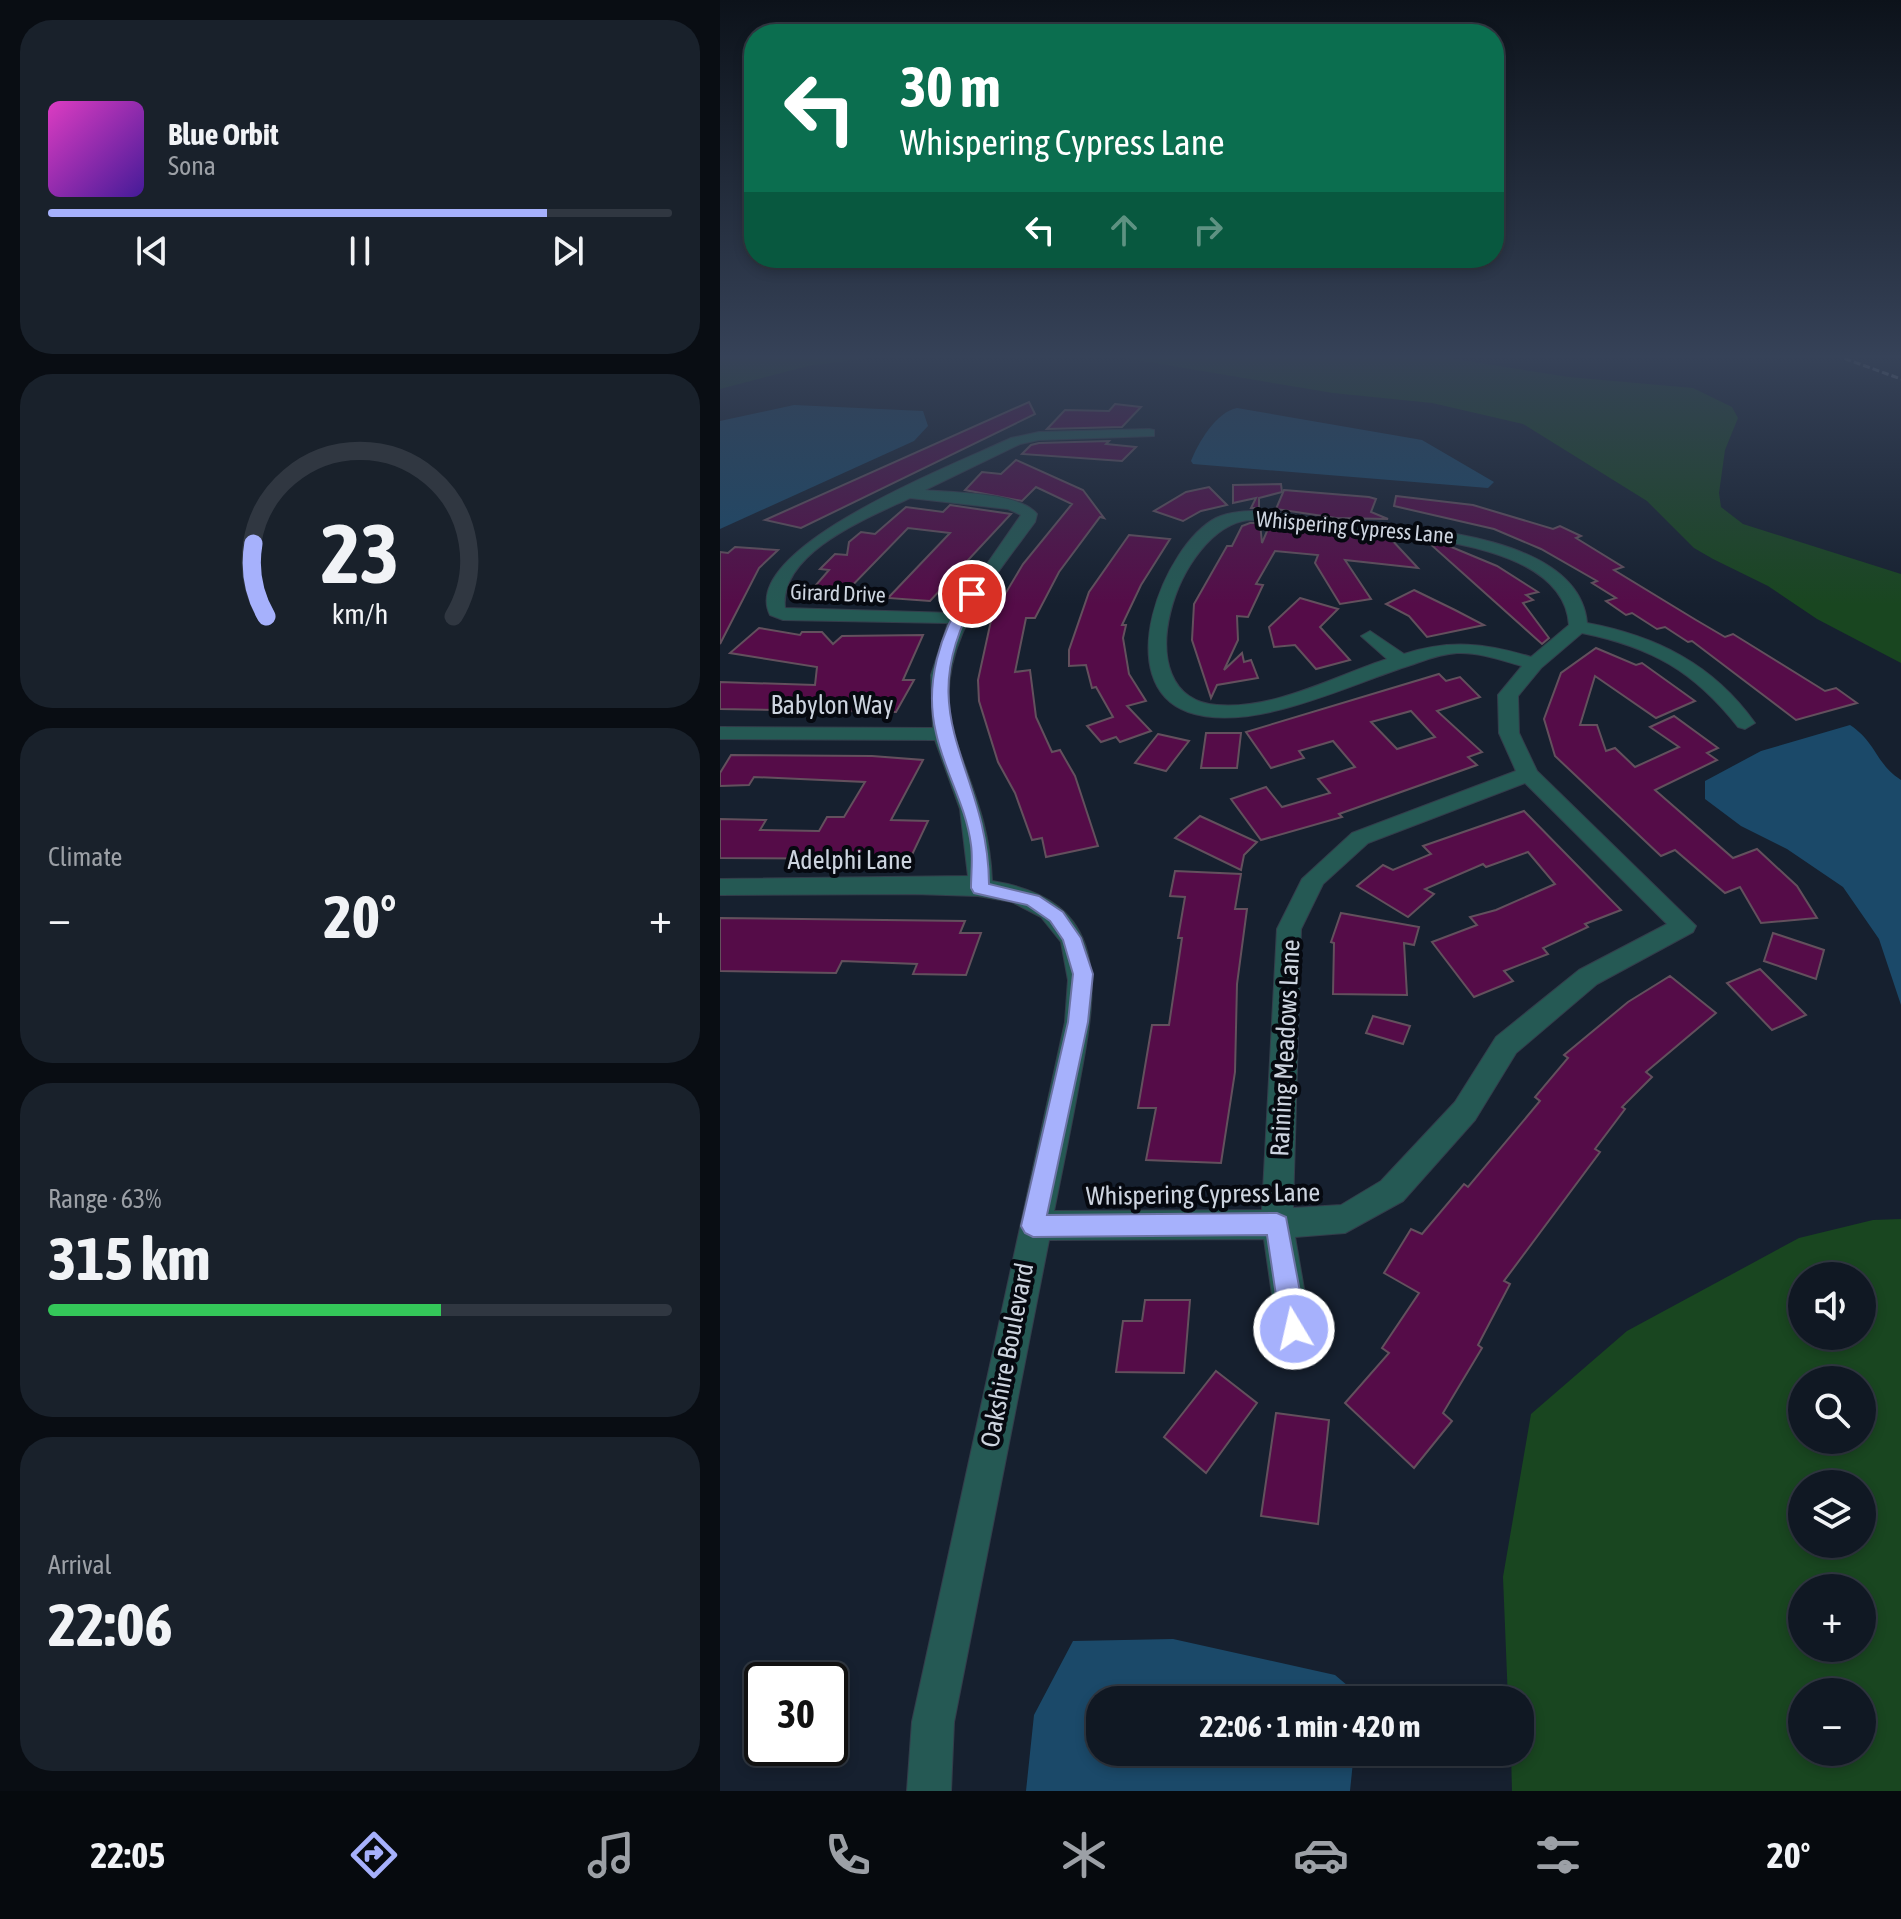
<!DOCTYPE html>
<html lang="en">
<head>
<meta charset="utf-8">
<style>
  :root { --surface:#101823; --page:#19212b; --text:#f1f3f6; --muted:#9ca0a6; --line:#303741; --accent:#a6b1fc }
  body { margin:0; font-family:"Asap Condensed",sans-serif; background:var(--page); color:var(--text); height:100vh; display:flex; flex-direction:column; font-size:30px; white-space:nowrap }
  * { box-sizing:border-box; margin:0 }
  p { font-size:26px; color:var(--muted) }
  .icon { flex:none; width:44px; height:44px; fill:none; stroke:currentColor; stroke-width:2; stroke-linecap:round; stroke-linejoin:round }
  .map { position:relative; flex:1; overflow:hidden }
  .details { display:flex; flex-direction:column; gap:20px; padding:20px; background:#090d13; width:720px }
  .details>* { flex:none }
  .top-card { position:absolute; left:24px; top:24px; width:760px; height:244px; border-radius:32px; box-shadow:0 4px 12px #0003,0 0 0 2px var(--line); background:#0b6e4f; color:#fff; overflow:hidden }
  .controls { position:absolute; left:1068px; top:1262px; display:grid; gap:16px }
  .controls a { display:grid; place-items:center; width:88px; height:88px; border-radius:50%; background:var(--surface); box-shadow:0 4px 12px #0003,0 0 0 2px var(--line); font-size:40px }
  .speed { position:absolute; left:24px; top:1662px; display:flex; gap:16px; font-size:40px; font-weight:700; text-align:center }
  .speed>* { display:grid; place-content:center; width:104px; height:104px; border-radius:50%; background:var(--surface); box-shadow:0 4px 12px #0003,0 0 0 2px var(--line); line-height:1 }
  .speed .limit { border:4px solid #111; border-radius:12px; background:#fff; color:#111 }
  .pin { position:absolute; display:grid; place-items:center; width:68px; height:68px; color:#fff; margin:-34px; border:4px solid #fff; border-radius:50%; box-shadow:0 2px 8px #0007 }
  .me { position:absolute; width:88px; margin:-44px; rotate:351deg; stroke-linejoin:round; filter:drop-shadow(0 0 6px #0008) }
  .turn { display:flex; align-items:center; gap:28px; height:168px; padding:0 24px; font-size:36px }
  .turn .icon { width:104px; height:104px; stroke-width:2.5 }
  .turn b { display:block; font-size:56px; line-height:68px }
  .lanes { display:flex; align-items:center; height:76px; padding:0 24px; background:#0003; justify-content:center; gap:40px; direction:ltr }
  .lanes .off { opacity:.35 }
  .big { font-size:60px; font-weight:700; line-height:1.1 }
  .details .widget { flex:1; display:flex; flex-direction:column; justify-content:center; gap:12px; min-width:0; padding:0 28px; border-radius:32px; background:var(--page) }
  .details .dial { align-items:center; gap:0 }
  .dial svg { height:208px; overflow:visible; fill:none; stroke:var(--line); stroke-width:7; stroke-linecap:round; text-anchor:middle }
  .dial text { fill:var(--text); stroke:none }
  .song { display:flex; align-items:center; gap:24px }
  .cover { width:96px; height:96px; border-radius:12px; background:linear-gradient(135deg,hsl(310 70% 55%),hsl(260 70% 35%)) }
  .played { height:8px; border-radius:4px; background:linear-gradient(90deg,var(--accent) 80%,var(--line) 80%) }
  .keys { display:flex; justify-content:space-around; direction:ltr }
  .heat { display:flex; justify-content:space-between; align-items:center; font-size:44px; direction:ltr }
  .charge { height:12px; border-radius:6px; background:linear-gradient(90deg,#34c759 63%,var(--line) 0) }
  .trip { position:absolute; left:366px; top:1686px; width:448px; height:80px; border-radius:32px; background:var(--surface); box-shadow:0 4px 12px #0003,0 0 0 2px var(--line); font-weight:700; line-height:80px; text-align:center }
  .dock { display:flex; height:128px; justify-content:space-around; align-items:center; background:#060a0e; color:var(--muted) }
  .dock .icon { width:56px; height:56px }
  .dock .selected { color:var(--accent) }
  .dock b { font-size:36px; color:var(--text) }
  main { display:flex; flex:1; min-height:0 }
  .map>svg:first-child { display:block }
</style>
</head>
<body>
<main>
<section class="details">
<div class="widget">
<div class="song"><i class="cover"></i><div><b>Blue Orbit</b><p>Sona</p></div></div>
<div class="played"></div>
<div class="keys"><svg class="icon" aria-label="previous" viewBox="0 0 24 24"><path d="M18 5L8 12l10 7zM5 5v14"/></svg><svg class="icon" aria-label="pause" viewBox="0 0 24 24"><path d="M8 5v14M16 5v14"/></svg><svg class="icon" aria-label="next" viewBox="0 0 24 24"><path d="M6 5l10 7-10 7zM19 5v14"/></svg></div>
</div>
<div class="widget dial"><svg viewBox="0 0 100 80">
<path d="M14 69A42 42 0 1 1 86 69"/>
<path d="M14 69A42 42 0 0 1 9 41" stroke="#a6b1fc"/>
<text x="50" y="56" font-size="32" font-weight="700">23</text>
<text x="50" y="72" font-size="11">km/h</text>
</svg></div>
<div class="widget"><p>Climate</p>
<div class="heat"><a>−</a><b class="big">20°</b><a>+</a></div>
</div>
<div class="widget"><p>Range · 63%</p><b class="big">315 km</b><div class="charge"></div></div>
<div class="widget"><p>Arrival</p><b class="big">22:06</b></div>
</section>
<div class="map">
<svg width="1181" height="1791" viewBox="0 0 1181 1791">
  <rect width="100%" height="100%" fill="#16202f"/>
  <g fill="#194620" fill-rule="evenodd">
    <path d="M0,355H170L88,366L0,389Z"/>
    <path d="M387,355H710L849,377L973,388L1012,407L1018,418L1005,450L999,493L1001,507L1023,524L1181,574V663L1097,619L1048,586L993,559L974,548L927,501L803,424L712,403L613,393Z"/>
    <path d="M1181,1219V1791H792L791,1752H800V1700H788L783,1577L811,1414L907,1331L1079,1238L1153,1220ZM1082,1276H1142V1336H1082ZM1082,1380H1142V1440H1082ZM1082,1484H1142V1544H1082ZM1082,1588H1142V1648H1082ZM1082,1692H1142V1752H1082Z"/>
  </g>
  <g fill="#1b4969">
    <path d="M74,405L203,411L208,426L194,441L0,529V421Z"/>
    <path d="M517,408L702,440L774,482L768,488L473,464L471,461C478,443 496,412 517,408Z"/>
    <path d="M1130,725C1157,743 1155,763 1181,780V1005L1159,939L1123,887L1067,849L1021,826L985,799V781L1041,751Z"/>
    <path d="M453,1639L615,1675L640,1696V1700H380V1752H634L630,1791H306L314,1715L353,1641Z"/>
  </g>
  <g fill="#550c48" stroke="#63505d" stroke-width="2" fill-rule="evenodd">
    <path d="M309,402L315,414L81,528L45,520Z"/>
    <path d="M395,404L421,407L402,427L327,429L345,410L389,411Z"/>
    <path d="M389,441L386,444L416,447L402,461L302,454L311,445L319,443Z"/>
    <path d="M296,460L363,490L384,518L380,517L339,572L315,618H306L295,672L310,670L316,717L332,752L340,750L355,776L378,846L326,857L322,838L312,840L295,793L278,762L259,701L258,680L272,616L303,564L352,504L316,487L302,501L245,490L262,472L281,474Z"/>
    <path d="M561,484L562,492L539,498V508H531L536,498L513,503V485Z"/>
    <path d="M489,487L507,505L481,511L463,521L434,511L466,492Z"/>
    <path d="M564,490L649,497L656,499L651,512L668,519L616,518L556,509Z"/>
    <path d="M676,496L753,505L833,529L840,526L861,536L856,538L903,567L894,570L976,620L1005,637L1013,634L1105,691L1116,688L1137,703L1076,720L972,641L968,642L945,627L937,629L912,613L906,615L886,601L896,598L872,583L877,581L821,549L774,529L674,506Z"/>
    <path d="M230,505L291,514L210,601L168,598L230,533L188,528L123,595L89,593L109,570L100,569L115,554L127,555L129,542L141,532L155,534L186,507L223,512Z"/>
    <path d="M530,523H540L542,543L550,524L670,538L698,568L625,560L651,599L620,604L595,563L598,555L555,551L536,584L543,585L528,617L517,616L518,640L504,670L522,653L524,662L531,660L538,678L497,685L491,698L472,640L474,604L507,546H512L522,526Z"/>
    <path d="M409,535L450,539L421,585L402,625H406L403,638L409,674L426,701L407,706L431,731L400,742L396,737L381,742L367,726L393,717L376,687L372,688L366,665L349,666V650L369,592Z"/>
    <path d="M708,542L729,546L777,566L818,592L806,595L813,600L803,603L829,638L822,644Z"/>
    <path d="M15,547L58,550L39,568L0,644V552L8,553Z"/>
    <path d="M694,590L735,610L764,625L707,637L689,616L666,604Z"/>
    <path d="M580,598L618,609L600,627L630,660L596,669L575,645L554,647L549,627Z"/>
    <path d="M39,628L80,635L82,632H102L113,644L122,636L203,635L183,680H194L176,712L0,709V682L95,685L97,667L10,653Z"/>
    <path d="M876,648L916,665L922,663L975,701L936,718L875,676L860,725H877L886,751L895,748L915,767L959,747L930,727L954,716L998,748L987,753L997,760L935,790L1013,858L1037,849L1077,886L1097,918L1041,923L1020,887L1005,893L955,850L941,856L835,756L824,719L841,673Z"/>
    <path d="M719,674L726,681L740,677L760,697L717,711L762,752L748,757L757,765L619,814L622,817L541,840L511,799L546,787L562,807L610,793L598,779L635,767L613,741L579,751L584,758L551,768L526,732ZM691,711L715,737L677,749L651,722Z"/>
    <path d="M486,733H521L517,768H481Z"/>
    <path d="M438,734L469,741L446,771L415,763Z"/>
    <path d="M11,755L152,756L203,760L171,820L208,821L190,859L0,858V819L46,820L40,830L99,831L107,817H124L145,782L34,777L29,785L0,786V773Z"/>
    <path d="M804,811L901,910L865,924L868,927L823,948L828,954L784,971L793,981L754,997L712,942L757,925L750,917L776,910L835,884L808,852L766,867L763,864L705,889L714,894L688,917L637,886L663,865L673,870L711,854L703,846Z"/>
    <path d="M480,816L537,842L524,855L521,870L455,838Z"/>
    <path d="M455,871L521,874L515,909H527L517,984L515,1072L501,1163L426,1160L436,1108H418L432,1025H449L462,938H458L465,897L450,896Z"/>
    <path d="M621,913L699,927L694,945L684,943L687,995L613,994L614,943L611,942Z"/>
    <path d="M0,918L245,921L240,933H261L246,975L193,974L197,964L122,961L116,973L0,971Z"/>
    <path d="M1053,933L1104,950L1096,979L1044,961Z"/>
    <path d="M1040,969L1086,1015L1052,1030L1007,983Z"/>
    <path d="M950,976L996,1013L926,1072L932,1077L902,1107L905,1109L875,1149L880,1152L784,1281L790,1284L758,1345L762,1348L723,1413L732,1421L694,1468L625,1403L669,1353L662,1348L699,1293L664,1273L691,1229L702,1234L744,1184L748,1187L820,1101L815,1097L848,1058L844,1055L908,1002Z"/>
    <path d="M653,1016L690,1026L683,1044L646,1033Z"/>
    <path d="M425,1300H470L464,1373L396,1372L403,1321H422Z"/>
    <path d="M496,1371L537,1403L486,1473L444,1437Z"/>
    <path d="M556,1413L609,1420L598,1524L541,1516Z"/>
  </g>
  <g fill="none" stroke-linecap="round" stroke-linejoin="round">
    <defs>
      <path id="minor" d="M429,429L434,430V436L319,440L300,444L205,490C234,493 299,492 317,514L315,522C268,586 207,655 236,741C253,791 270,826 272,881C391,900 378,986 360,1079C352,1123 343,1167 334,1211L542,1210L557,929L582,879L632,833L796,771L779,733L778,695L802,666C781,660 759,652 737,653C718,654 701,662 685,667C626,686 530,734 468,712C390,684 443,546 496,518C510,511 527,511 543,511C568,513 592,518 616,521C682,526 859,532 867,623C936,636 993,664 1035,723L1025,729L1018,727C974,671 931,647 862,633L821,668L798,696L799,733L817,771L976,926L973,932L877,984L796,1053L755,1120L683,1201L625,1233L575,1237L591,1329L586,1341L574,1346L562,1341L557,1329L544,1239L329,1240L234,1722L231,1791H187L192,1722L345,1022L348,980L341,942L321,917L292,902L258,896L194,894L0,895V879L248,876L240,809L215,740L0,739V727L213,728L211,675L228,623L63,620L50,615C16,547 246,460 291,438L319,432ZM190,498L288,509L301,515L233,613L65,608C59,552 150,517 190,498ZM529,520C558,520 586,527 615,530C677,536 844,539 849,625L811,657C766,643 729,639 684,654L650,631L641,636L667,659C615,676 554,710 497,705C402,698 457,527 529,520ZM805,783L947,924L859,970L776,1037L735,1102L661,1181L621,1205L573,1208L581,929L603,884L648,843Z"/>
    </defs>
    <use href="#minor" stroke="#333d4b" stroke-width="2"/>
    <use href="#minor" fill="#255954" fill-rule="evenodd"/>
    <path stroke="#9da5b1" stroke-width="3" stroke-dasharray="7 3" stroke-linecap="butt" d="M1115,355L1181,379"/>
  </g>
  <linearGradient id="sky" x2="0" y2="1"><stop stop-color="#0c121a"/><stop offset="0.59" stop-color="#364258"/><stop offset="1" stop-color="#364258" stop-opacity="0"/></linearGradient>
  <rect width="1181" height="605" fill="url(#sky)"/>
  <path fill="#a6b1fc" stroke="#6c73a4" stroke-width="2" d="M247,591L258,594C186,718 268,764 269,884L319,896L343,912L361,938L373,974L368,1022L327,1215L557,1213L566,1217L587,1329L583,1338L574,1342L565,1338L561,1329L547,1235L313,1237L305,1233L301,1226L348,1022L353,974L343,940L330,921L307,905L254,893L251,888C251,874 253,859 251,845C246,805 224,771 216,733C204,683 220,633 247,591Z"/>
  <g text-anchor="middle" stroke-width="8" stroke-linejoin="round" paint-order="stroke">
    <g font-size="22" fill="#cdd4df" stroke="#060910">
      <text transform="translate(635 527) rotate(5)" y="8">Whispering Cypress Lane</text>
      <text transform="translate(118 593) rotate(2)" y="8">Girard Drive</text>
    </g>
    <g font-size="26" fill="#cdd4df" stroke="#060910">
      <text x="112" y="714">Babylon Way</text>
      <text x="130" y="869">Adelphi Lane</text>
      <text transform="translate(565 1048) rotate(-87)" y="9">Raining Meadows Lane</text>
      <text transform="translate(483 1194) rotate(-1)" y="9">Whispering Cypress Lane</text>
      <text transform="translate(287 1355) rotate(-79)" y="9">Oakshire Boulevard</text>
    </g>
  </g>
</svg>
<div class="controls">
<a><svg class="icon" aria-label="sound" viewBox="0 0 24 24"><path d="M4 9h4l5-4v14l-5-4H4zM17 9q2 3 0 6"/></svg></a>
<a><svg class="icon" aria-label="search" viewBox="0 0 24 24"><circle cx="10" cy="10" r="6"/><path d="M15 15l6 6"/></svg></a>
<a><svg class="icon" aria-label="layers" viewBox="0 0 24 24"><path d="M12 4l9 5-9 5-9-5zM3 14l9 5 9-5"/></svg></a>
<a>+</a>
<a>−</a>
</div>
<div class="speed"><div class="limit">30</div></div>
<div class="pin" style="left:252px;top:594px;background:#d93025"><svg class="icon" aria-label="arrive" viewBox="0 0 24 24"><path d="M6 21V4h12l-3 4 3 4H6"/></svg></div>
<svg class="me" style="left:574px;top:1329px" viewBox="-20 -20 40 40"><circle r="17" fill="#a6b1fc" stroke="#fff" stroke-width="3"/><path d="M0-11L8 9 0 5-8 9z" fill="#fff"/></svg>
<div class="trip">22:06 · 1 min · 420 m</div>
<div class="top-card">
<div class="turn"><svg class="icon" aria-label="left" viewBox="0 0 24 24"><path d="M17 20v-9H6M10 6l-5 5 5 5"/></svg><div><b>30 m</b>Whispering Cypress Lane</div></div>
<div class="lanes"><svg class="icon" aria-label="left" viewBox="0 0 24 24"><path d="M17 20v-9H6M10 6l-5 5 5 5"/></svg><svg class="icon off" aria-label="ahead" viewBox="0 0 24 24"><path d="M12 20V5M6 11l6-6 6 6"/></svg><svg class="icon off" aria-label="right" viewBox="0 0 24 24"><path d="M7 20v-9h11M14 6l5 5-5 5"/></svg></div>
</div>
</div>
</main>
<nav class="dock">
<b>22:05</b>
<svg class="icon selected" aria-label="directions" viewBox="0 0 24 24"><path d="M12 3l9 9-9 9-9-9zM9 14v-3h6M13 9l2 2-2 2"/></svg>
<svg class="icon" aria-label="music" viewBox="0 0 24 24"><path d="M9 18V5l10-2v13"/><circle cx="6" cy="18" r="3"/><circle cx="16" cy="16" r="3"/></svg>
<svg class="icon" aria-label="phone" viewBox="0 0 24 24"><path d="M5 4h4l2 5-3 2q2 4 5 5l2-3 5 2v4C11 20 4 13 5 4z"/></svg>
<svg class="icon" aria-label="climate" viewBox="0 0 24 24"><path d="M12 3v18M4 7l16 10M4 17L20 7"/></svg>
<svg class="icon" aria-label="car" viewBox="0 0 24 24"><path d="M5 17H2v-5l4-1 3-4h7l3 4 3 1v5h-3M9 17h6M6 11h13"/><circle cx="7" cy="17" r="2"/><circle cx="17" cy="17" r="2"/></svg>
<svg class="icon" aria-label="filters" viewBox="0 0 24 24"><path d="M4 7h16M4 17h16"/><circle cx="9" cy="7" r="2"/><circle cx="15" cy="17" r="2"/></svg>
<b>20°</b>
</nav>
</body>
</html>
